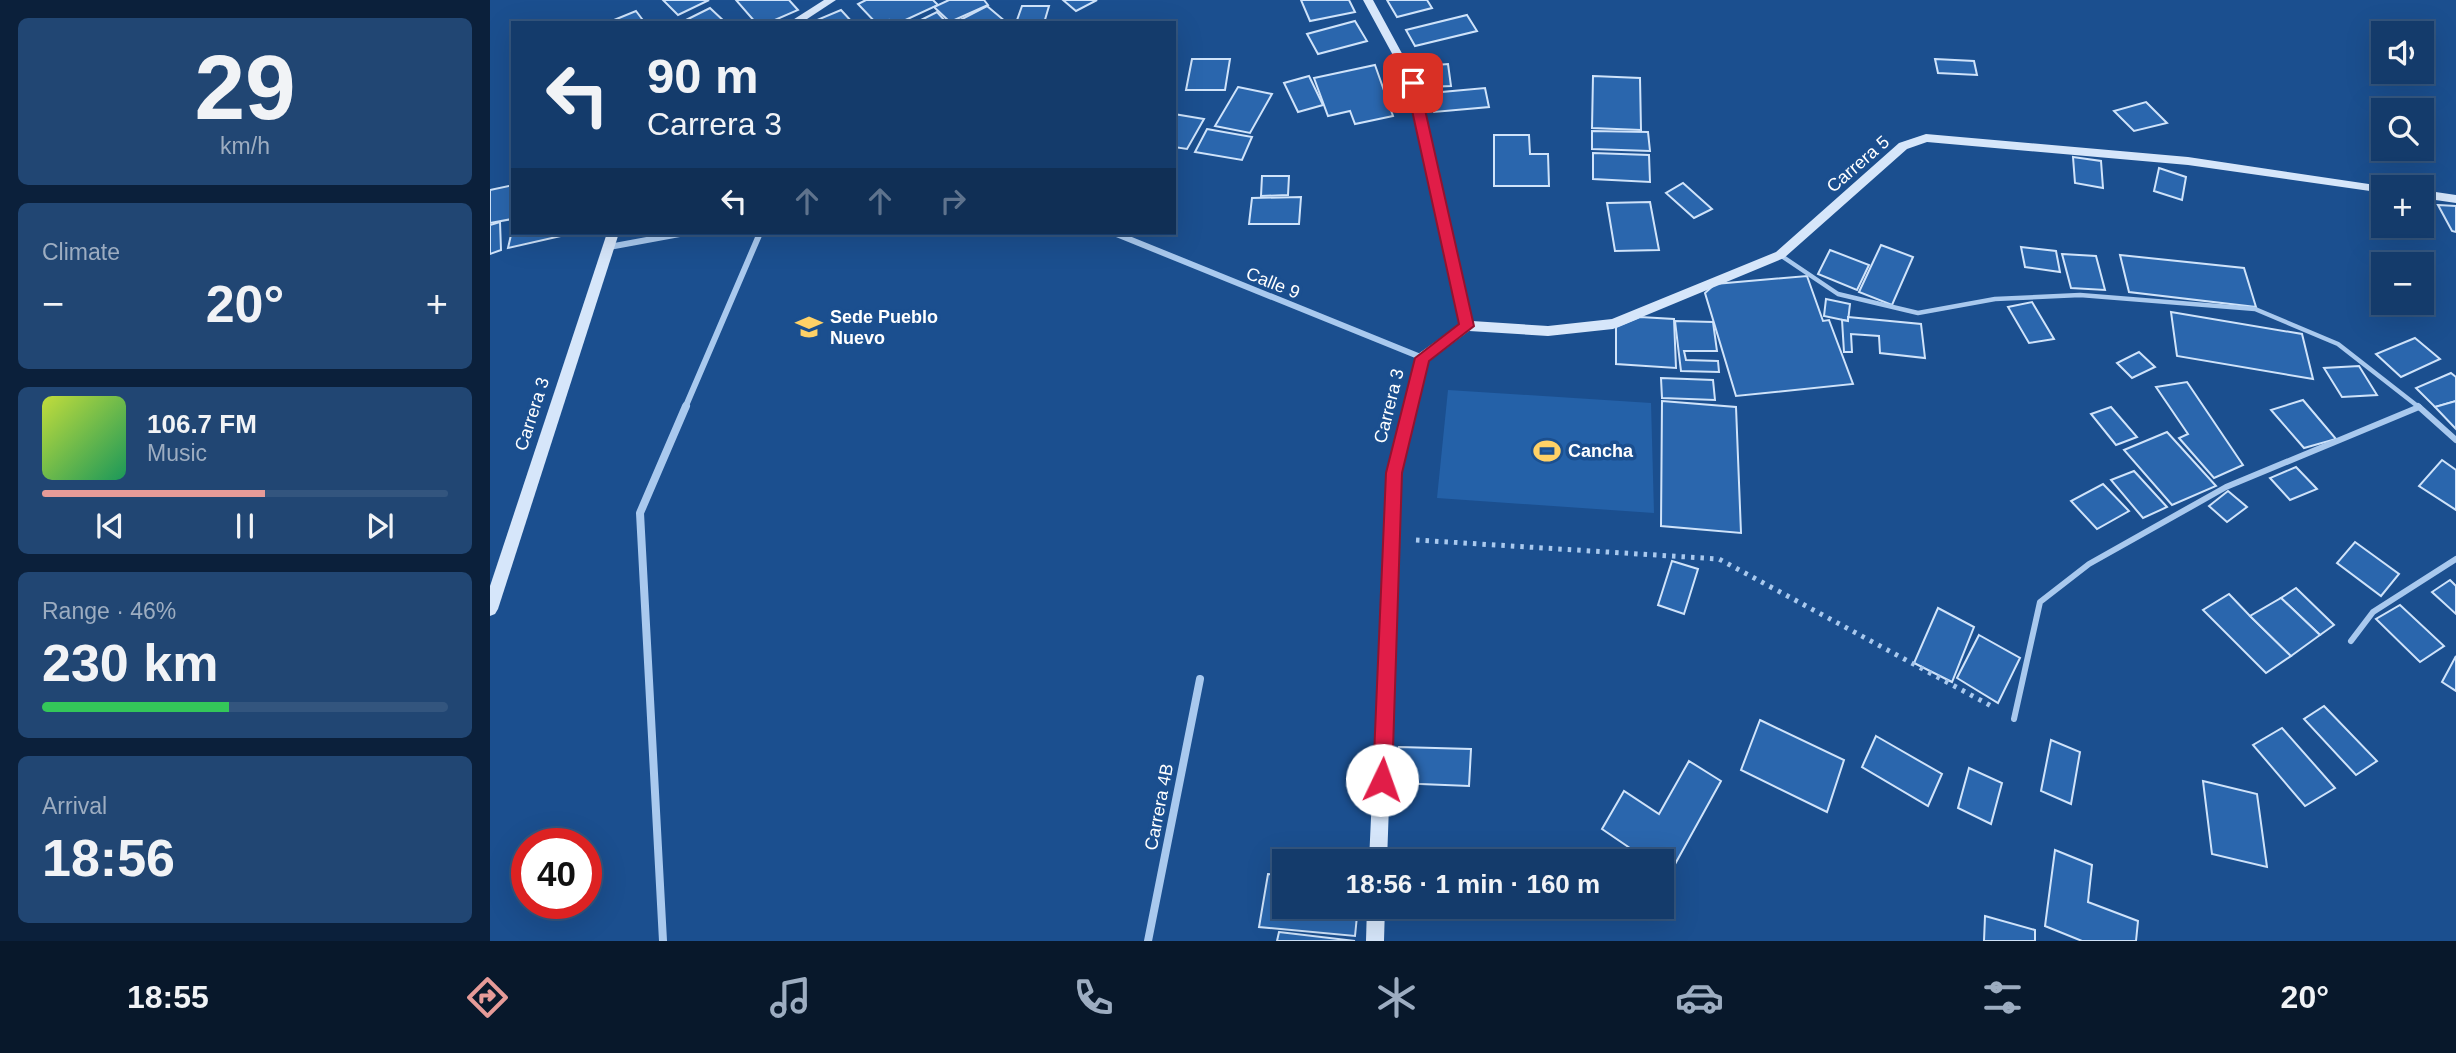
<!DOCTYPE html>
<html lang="en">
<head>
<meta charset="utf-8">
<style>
  :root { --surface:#143b6b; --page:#214673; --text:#f1f3f6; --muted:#9dadc1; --line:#33557e; --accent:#e69b98 }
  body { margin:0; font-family:Helvetica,sans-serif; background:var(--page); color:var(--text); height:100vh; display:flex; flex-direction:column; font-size:26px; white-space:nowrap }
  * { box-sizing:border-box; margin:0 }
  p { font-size:23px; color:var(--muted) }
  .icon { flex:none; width:38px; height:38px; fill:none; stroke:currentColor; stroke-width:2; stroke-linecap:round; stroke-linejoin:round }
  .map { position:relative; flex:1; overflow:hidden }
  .sheet { display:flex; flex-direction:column; gap:18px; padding:18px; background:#0b203b; width:490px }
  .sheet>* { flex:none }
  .guide { position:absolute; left:21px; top:21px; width:665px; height:214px; border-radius:0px; box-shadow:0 7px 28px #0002,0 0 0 2px var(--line); background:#143b6b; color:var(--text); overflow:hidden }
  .controls { position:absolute; left:1881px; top:21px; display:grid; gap:14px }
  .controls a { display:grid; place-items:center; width:63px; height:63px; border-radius:0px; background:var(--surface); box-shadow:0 7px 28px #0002,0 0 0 2px var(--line); font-size:35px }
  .speed { position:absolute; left:21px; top:828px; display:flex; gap:14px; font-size:35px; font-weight:700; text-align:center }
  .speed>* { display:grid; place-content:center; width:91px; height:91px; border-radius:50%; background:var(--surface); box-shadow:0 7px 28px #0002,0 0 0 2px var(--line); line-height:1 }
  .speed .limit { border:10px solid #d22; background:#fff; color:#111 }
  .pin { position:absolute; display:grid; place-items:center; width:60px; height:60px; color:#fff; margin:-30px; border-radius:14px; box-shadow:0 4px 10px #0006 }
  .me { position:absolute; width:77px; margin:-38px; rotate:3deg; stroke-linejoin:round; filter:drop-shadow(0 0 5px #0008) }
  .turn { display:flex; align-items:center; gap:24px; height:147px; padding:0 21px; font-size:32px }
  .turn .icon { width:91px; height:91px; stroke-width:2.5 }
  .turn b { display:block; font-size:49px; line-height:60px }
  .lanes { display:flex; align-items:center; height:66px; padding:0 21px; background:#0003; justify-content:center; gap:35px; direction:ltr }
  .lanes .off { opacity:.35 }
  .big { font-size:52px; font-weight:700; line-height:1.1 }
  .sheet .widget { flex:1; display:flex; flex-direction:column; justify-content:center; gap:10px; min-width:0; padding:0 24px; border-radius:10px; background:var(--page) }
  .sheet .dial { align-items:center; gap:0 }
  .dial b { font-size:91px; line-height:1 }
  .song { display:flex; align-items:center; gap:21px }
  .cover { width:84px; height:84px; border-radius:10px; background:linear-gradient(135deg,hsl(70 70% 55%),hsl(150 70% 35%)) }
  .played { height:7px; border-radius:4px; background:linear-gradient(90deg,var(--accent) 55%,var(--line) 55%) }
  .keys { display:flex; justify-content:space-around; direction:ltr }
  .heat { display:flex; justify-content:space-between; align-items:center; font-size:38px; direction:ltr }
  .charge { height:10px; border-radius:5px; background:linear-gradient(90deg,#34c759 46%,var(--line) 0) }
  .trip { position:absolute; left:782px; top:849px; width:402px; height:70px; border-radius:0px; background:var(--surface); box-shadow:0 7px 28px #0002,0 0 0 2px var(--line); font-weight:700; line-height:70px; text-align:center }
  .tabs { display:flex; height:112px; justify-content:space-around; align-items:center; background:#08182b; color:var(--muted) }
  .tabs .icon { width:49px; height:49px }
  .tabs .current { color:var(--accent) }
  .tabs b { font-size:32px; color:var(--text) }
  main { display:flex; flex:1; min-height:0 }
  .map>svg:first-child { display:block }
</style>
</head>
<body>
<main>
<section class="sheet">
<div class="widget dial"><b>29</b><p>km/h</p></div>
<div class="widget"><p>Climate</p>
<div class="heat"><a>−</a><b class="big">20°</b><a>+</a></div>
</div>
<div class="widget">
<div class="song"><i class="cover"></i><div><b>106.7 FM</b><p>Music</p></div></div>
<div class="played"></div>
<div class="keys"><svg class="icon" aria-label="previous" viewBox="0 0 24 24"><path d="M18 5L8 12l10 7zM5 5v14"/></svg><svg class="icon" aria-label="pause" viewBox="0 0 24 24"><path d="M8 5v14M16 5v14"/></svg><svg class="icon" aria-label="next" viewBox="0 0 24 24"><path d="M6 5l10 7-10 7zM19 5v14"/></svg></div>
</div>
<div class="widget"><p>Range · 46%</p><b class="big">230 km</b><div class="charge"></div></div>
<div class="widget"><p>Arrival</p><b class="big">18:56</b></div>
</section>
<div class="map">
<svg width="1966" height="941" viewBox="0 0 1966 941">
  <rect width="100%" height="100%" fill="#1b4f8f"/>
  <path fill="#2461a8" d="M958,390L1161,403L1164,513L947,498Z"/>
  <g fill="#2a66ad" stroke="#cfe3fa" stroke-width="2">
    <path d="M173,0H219L188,15Z"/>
    <path d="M246,0H299L308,10L278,23H266Z"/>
    <path d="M376,0H443L448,5L409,23H401L399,20L386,23L368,4Z"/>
    <path d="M459,0H494L498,5L460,22L444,7Z"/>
    <path d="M573,0H607L586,11Z"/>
    <path d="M811,0H859L865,12L820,21Z"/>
    <path d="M897,0H937L942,8L907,17Z"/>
    <path d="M497,6L516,22L476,23L472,19Z"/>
    <path d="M532,6H559L554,23H526Z"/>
    <path d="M220,8L236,23H190Z"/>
    <path d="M351,10L363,23H330L327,20Z"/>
    <path d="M146,11L155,23H126L124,20Z"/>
    <path d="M447,12L457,23H425Z"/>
    <path d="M977,15L987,31L925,46L916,30Z"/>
    <path d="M865,21L877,41L828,54L817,34Z"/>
    <path d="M702,59H740L735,90H696Z"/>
    <path d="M1445,59L1484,61L1487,75L1448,73Z"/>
    <path d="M958,64L961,86L937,87L934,66Z"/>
    <path d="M885,65L903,116L865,124L860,111L838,116L824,78Z"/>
    <path d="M819,76L833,105L808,112L794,83Z"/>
    <path d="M1103,76L1150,78L1151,130L1102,128Z"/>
    <path d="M748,87L782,94L760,133L725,126Z"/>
    <path d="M995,88L999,107L944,112L941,93Z"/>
    <path d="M1656,102L1677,123L1644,131L1624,111Z"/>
    <path d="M684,114L714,119L697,149L684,147Z"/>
    <path d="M717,129L762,137L752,160L705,152Z"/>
    <path d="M1102,131L1158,132L1160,151L1102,149Z"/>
    <path d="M1004,135H1039L1040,154H1058L1059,186H1004Z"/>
    <path d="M1103,153L1159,155L1160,182L1103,179Z"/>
    <path d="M1583,157L1611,161L1613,188L1585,183Z"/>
    <path d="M1669,168L1696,177L1692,200L1664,191Z"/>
    <path d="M772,176H799L798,195L771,196Z"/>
    <path d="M1193,183L1222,209L1204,218L1176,193Z"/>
    <path d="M23,185L22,219L0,223V190Z"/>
    <path d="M811,197L809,224H759L762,198Z"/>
    <path d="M1160,202L1169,250L1125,251L1117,203Z"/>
    <path d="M1948,205L1966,206V232L1962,231Z"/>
    <path d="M10,222L11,250L0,254V225Z"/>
    <path d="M23,226V233H84L18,248Z"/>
    <path d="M1391,245L1423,257L1402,305L1369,292Z"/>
    <path d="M1531,247L1566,251L1570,272L1535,267Z"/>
    <path d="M1340,250L1379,265L1367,290L1328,274Z"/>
    <path d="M1572,254L1606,256L1615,290L1581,288Z"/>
    <path d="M1630,255L1754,268L1766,307L1639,292Z"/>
    <path d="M1317,276L1333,321L1339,320L1363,384L1246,396L1215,293L1225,284Z"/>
    <path d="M1336,299L1360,304L1358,321L1334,316Z"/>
    <path d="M1542,302L1564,339L1539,343L1518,307Z"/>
    <path d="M1681,312L1812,334L1823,379L1687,356Z"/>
    <path d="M1150,317L1184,319L1186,368L1126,364V327Z"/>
    <path d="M1358,317L1431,324L1435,358L1390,353L1389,336L1361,334L1362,352H1354L1352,320L1358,321Z"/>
    <path d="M1185,321L1223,322L1227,351H1194L1196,360L1228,361L1229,372L1191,371Z"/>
    <path d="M1925,338L1950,359L1911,377L1886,354Z"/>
    <path d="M1649,352L1665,367L1642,378L1627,363Z"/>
    <path d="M1869,366L1887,395L1852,397L1834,368Z"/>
    <path d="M1961,373L1966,377V401L1945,407L1926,388Z"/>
    <path d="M1171,378L1223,380L1225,400L1172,398Z"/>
    <path d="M1697,382L1753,465L1724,478L1689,438L1698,434L1666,387Z"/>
    <path d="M1813,400L1846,439L1814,448L1781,410Z"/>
    <path d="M1172,401L1246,407L1251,533L1171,526Z"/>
    <path d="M1966,401V429L1945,407Z"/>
    <path d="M1621,407L1647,437L1626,445L1601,414Z"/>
    <path d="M1677,432L1726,486L1682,505L1634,450Z"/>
    <path d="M1952,460L1966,470V510L1929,486Z"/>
    <path d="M1806,467L1827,489L1800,500L1780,478Z"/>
    <path d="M1644,471L1677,507L1653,518L1621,480Z"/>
    <path d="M1613,484L1639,511L1607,529L1581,501Z"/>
    <path d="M1738,491L1757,507L1737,522L1719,506Z"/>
    <path d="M1865,542L1909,574L1891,596L1847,563Z"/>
    <path d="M1182,561L1208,569L1194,614L1168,605Z"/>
    <path d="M1960,580L1966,586V614L1942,592Z"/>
    <path d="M1806,588L1844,625L1830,635L1791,598Z"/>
    <path d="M1739,594L1760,616L1801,656L1776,673L1713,610Z"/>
    <path d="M1791,598L1830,635L1801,656L1760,616Z"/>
    <path d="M1910,605L1954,646L1930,662L1886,619Z"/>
    <path d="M1448,608L1484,627L1462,682L1424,663Z"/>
    <path d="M1489,635L1530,658L1508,703L1467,678Z"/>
    <path d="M1966,656V691L1952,682Z"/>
    <path d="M1834,706L1887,761L1866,775L1814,719Z"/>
    <path d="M1270,720L1354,760L1337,812L1251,770Z"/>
    <path d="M1792,728L1845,788L1815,806L1763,745Z"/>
    <path d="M1386,736L1452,774L1438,806L1372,767Z"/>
    <path d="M1561,740L1590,752L1581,804L1551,791Z"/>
    <path d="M909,747L981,749L979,786L906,783Z"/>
    <path d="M1199,761L1231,781L1179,875L1172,870V861H1159L1112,829L1134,791L1169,814Z"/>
    <path d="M1479,768L1512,783L1501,824L1468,808Z"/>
    <path d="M1713,781L1767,794L1777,867L1722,854Z"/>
    <path d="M1565,850L1602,865L1598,902L1648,921L1646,941H1592L1555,926Z"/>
    <path d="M778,874L794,876V906H868L865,936L769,927Z"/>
    <path d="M1495,916L1545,930V941H1494Z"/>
    <path d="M789,932L865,941H787Z"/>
  </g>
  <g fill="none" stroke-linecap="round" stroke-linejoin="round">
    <path stroke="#a9c9ee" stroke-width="5" stroke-dasharray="3.5 6" stroke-linecap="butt" d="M926,540L1229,559L1505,708"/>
    <path stroke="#a9c9ee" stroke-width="4.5" d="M1290,255L1348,294L1428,313L1505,299L1590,295L1765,309L1848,344L1930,408"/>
    <g stroke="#a9c9ee" stroke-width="6">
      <path d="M1928,406L1966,440"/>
      <path d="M1861,641L1883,612L1966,559"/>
      <path d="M1524,719L1550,602L1599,564L1736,487L1929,407"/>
    </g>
    <g stroke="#a9c9ee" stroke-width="6">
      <path d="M624,233L933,358"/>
      <path d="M119,247L195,233"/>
      <path d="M195,408L270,233"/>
    </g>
    <g stroke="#a9c9ee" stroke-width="8">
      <path d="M173,941L150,513L196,406"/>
      <path d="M658,941L710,679"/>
    </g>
    <g fill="#d6e6fa" fill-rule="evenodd">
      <path d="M334,0H346L311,23H298Z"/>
      <path d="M873,0H883L928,83L982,321L1058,326L1122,319L1286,252L1409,143L1436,134L1698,157L1899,187H1894V193L1698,165L1437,142L1417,149L1294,258L1123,329L1058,336L979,331L939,361L911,473L897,861H879L897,473L926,358L928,354L970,324L918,83Z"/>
      <path d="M1932,190L1966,195V203L1932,198Z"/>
      <path d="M117,233H129L8,609L5,614L0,616V586Z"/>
      <path d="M877,906H895L894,941H876Z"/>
    </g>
  </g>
  <path fill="#e11d48" stroke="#92132f" stroke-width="2" d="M923,79L929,83L984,326L939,361L912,473L902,780L899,787L892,790L886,787L883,780L896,473L925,358L969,324L916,83Z"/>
  <defs>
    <symbol id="school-bare" viewBox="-9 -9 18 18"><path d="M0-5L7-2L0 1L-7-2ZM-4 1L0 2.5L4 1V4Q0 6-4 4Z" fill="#ffd166" stroke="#1b4f8f" stroke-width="2.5" paint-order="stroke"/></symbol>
    <symbol id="stadium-bare" viewBox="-9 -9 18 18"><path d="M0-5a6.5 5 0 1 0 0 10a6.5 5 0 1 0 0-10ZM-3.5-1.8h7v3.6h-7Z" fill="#ffd166" stroke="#1b4f8f" stroke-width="2.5" paint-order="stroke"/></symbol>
  </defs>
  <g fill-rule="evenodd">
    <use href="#school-bare" x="300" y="308" width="38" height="38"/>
    <use href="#stadium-bare" x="1038" y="432" width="38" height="38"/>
  </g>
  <g text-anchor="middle" stroke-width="7" stroke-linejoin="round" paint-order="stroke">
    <g font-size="18" fill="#fff" stroke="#1b4f8f">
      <text transform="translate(1368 164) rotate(-41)" y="6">Carrera 5</text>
      <text transform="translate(783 283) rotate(22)" y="6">Calle 9</text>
      <text transform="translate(899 406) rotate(-76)" y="6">Carrera 3</text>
      <text transform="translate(42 414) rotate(-72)" y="6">Carrera 3</text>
      <text transform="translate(669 807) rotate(-79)" y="6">Carrera 4B</text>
    </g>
    <g font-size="18" font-weight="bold" fill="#fff" stroke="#1b4f8f" text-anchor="start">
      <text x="340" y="323">Sede Pueblo<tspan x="340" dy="21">Nuevo</tspan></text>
      <text x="1078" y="457">Cancha</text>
    </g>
  </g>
</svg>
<div class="controls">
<a><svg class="icon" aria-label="sound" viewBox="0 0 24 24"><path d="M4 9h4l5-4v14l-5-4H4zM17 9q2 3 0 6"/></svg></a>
<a><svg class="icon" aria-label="search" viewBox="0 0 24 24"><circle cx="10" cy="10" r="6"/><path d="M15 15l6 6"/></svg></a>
<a>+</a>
<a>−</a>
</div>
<div class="speed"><div class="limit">40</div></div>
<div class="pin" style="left:923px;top:83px;background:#d93025"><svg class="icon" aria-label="arrive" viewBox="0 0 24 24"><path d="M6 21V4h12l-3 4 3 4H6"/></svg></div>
<svg class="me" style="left:892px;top:780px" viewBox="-20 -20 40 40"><circle r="19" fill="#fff"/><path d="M0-13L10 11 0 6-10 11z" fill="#e11d48"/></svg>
<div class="trip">18:56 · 1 min · 160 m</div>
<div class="guide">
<div class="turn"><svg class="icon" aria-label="left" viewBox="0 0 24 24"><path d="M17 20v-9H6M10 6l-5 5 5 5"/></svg><div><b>90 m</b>Carrera 3</div></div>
<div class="lanes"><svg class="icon" aria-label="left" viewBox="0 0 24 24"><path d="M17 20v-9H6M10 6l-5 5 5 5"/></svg><svg class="icon off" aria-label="ahead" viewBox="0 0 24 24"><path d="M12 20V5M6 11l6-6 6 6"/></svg><svg class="icon off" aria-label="ahead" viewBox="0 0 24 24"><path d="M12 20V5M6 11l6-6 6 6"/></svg><svg class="icon off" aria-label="right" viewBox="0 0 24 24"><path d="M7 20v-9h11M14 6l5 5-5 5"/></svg></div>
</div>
</div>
</main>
<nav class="tabs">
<b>18:55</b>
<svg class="icon current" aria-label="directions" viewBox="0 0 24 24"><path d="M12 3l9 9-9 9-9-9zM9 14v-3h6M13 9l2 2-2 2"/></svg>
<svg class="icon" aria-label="music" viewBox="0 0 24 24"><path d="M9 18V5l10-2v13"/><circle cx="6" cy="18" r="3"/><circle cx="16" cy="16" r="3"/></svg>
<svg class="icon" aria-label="phone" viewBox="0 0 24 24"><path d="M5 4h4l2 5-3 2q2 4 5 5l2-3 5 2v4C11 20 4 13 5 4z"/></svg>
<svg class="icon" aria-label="climate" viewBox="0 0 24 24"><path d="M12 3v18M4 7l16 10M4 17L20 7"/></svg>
<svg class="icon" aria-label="car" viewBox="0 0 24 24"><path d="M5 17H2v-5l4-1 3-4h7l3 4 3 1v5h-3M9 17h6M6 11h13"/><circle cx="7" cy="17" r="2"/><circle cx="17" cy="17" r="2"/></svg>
<svg class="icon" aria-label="filters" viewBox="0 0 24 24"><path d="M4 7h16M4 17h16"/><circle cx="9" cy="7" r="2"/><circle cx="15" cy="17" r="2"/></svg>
<b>20°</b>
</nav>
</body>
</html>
